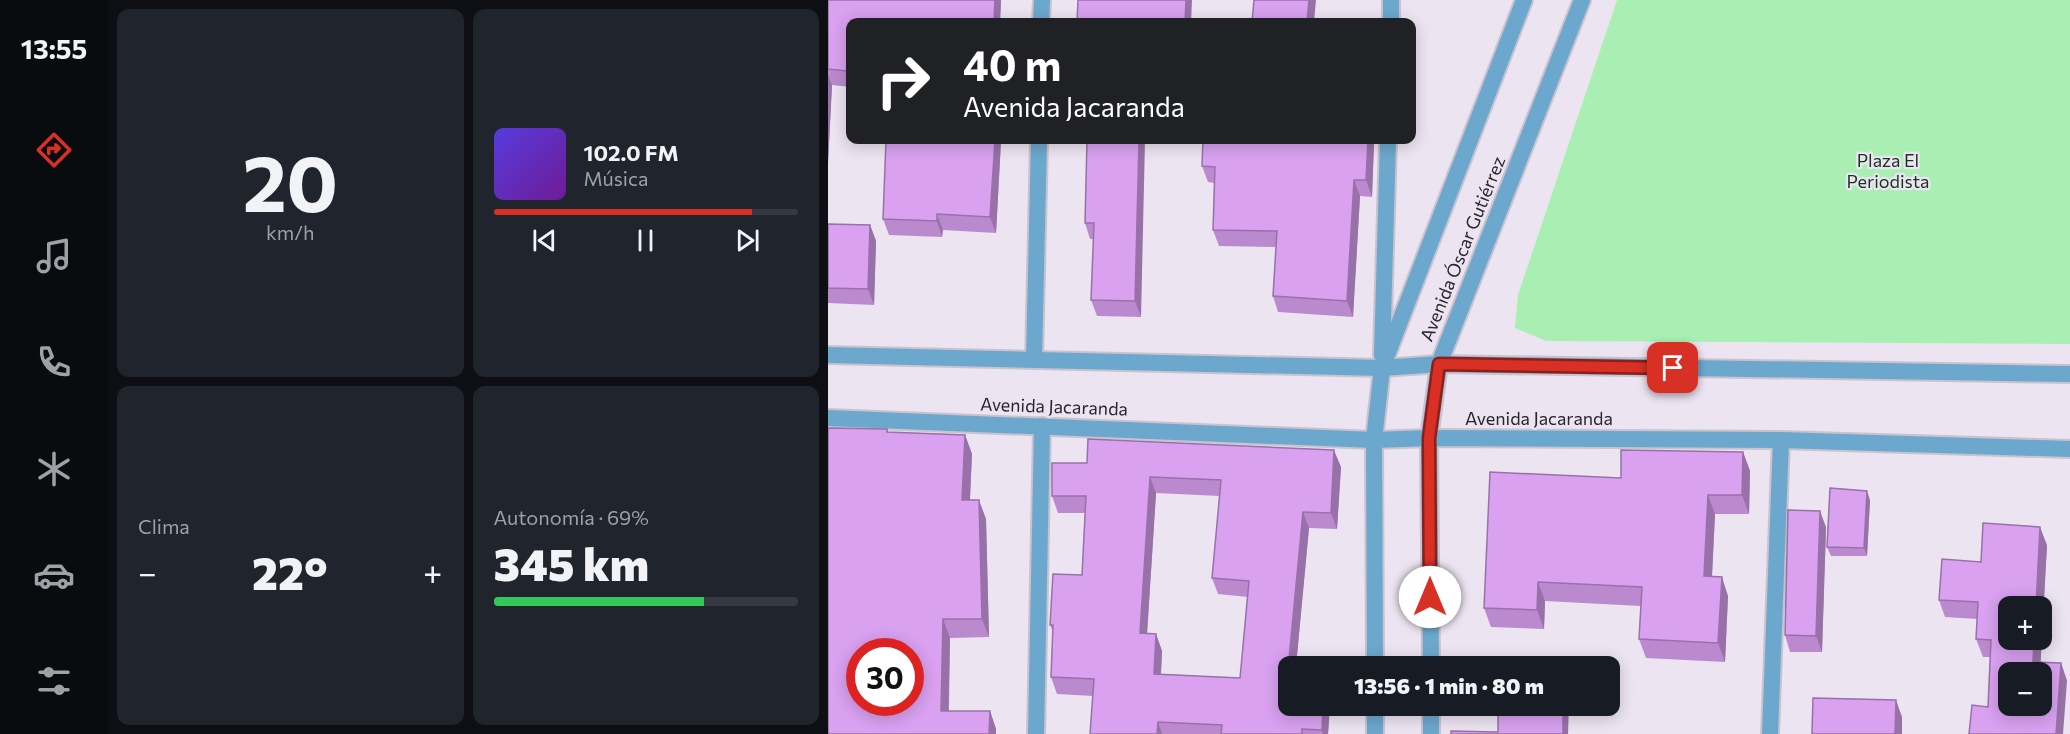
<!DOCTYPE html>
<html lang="es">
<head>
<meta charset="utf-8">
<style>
  :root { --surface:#171b24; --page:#20242c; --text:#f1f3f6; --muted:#9ea1a6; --line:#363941; --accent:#d93025 }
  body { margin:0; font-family:Commissioner,sans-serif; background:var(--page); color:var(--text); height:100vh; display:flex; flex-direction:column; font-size:22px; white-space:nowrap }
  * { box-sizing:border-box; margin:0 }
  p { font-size:20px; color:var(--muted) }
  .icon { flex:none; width:33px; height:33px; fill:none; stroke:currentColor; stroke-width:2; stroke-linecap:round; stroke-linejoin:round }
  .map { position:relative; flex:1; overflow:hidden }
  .drawer { display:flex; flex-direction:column; gap:9px; padding:9px; background:#0d0f14; width:720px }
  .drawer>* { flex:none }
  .banner { position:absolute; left:18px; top:18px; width:570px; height:126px; border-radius:12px; box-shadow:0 3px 15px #0003; background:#202124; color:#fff; overflow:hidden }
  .controls { position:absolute; left:1170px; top:596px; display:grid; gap:12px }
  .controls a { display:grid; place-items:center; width:54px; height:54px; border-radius:12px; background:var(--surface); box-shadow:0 3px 15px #0003; font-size:30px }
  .speed { position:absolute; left:18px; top:638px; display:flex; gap:12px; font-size:30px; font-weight:700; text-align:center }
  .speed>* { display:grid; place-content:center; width:78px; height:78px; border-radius:50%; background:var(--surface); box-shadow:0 3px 15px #0003; line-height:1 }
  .speed .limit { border:9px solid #d22; background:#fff; color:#111 }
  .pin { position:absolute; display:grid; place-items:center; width:51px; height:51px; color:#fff; margin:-26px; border-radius:12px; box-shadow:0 3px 9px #0006 }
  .me { position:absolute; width:66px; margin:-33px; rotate:0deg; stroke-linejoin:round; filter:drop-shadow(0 0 4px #0008) }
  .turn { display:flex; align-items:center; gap:21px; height:126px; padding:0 18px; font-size:27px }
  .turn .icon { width:78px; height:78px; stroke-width:2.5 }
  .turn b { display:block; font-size:42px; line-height:51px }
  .big { font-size:45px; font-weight:800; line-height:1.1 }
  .drawer .widget { flex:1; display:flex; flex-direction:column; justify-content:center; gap:9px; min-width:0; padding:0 21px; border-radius:12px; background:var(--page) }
  .drawer .dial { align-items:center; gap:0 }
  .dial b { font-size:78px; line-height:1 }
  .song { display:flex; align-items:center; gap:18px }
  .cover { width:72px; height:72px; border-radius:9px; background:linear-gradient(135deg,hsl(250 70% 55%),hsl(280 70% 35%)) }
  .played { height:6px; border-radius:3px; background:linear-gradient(90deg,var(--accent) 85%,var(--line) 85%) }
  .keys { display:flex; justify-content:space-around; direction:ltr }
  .heat { display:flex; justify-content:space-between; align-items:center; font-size:33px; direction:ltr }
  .charge { height:9px; border-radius:4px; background:linear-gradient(90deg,#34c759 69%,var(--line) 0) }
  .drawer .tiles { flex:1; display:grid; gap:9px; grid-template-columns:repeat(2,1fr) }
  .trip { position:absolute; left:450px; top:656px; width:342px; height:60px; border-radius:12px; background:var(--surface); box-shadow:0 3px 15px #0003; font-weight:800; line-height:60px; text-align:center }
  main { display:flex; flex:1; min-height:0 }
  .menu { display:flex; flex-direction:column; width:108px; justify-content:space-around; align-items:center; background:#090b0e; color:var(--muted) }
  .menu .icon { width:42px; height:42px }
  .menu .current { color:var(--accent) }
  .menu b { font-size:27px; color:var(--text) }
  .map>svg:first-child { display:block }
</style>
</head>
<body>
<main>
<nav class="menu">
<b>13:55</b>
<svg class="icon current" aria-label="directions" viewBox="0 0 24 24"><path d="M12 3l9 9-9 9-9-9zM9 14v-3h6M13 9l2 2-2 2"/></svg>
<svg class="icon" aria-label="music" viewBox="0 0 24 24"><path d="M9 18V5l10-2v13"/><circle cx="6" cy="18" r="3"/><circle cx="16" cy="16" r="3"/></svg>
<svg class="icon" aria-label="phone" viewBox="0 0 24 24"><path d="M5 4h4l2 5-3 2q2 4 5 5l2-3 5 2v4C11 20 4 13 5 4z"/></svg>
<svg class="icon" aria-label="climate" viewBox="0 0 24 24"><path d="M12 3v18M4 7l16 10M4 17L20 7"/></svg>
<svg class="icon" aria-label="car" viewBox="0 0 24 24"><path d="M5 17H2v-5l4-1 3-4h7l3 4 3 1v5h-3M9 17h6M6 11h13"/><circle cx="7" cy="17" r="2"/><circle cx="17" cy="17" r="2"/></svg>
<svg class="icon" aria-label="filters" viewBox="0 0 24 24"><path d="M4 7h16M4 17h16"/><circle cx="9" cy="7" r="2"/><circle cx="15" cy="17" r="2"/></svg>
</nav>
<section class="drawer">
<div class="tiles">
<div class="widget dial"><b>20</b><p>km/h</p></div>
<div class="widget">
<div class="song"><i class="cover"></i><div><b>102.0 FM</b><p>Música</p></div></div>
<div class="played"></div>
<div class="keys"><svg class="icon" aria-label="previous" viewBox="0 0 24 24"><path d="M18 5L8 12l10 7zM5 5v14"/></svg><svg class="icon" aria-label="pause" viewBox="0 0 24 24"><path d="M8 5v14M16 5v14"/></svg><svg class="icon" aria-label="next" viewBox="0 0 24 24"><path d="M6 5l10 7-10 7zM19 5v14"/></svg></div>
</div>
<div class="widget"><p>Clima</p>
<div class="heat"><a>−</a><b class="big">22°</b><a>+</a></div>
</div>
<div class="widget"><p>Autonomía · 69%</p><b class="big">345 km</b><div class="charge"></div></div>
</div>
</section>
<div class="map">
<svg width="1242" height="734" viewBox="0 0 1242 734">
  <rect width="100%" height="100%" fill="#ede4f2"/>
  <path fill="#a9efb4" d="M789,0H1242V344L718,341L687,328L690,295Z"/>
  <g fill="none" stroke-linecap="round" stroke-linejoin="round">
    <defs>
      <g id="minor">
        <path d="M213,22L214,0"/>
        <path d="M563,22V0"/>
        <path d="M0,355L554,368L611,364L1242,374"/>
        <path d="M554,355L560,140"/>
        <path d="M206,360L211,140"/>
        <path d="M0,418L546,440L601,438L953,440L1242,449"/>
        <path d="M547,666L546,440L554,368L696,0"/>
        <path d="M603,666L601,438L611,364L754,0"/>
        <path d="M547,705V734"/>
        <path d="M603,705V734"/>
        <path d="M208,734L214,426"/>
        <path d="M942,734L953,440"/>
      </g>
    </defs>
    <use href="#minor" stroke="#cac2ce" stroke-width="20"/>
    <use href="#minor" stroke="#6ca8cd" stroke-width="16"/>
  </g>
  <g fill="#bb8ace" fill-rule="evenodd">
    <path d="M0,0H173L172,22H22V87L4,85L0,164Z"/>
    <path d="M259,140L313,317L269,316L263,300L266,239H262L257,223Z"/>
    <path d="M116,141H173L168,233L115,230L114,237L61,235L55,219Z"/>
    <path d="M546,143L544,197L532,196L525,317L450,312L445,296L448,247L391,246L385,230L386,183L380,182L374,166Z"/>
    <path d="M0,224L42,225L48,241L46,305L0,303Z"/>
    <path d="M59,429L60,432L137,435L144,454L142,500L158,519L161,637L122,638L121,711H162L168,729L0,734Z"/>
    <path d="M915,452L922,471L921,514H887L884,576L900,596L897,662L818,658L811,639L813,606L717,601L716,629L663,627L656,608Z"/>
    <path d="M224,463L513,467L509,529L481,528L468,666H460V705H502L500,734H262L265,696L229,694L223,677L225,632L222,625L254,575L257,513H230L224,496ZM328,493L392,496L384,578L390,594L420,597L412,678L333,674L334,651L328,634H319Z"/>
    <path d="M1042,500L1039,556H1003L999,547Z"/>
    <path d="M998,527L994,652H962L957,635Z"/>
    <path d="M1219,545L1212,662L1233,663L1239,681L1160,707L1162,657H1155L1148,639L1149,619L1117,617L1111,600Z"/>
  </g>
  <g fill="#9871a8">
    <path d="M167,0H173L172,22H166V21Z"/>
    <path d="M358,0H364L363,22H357Z"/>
    <path d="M481,0H488L486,22H479Z"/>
    <path d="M22,32V79L19,71Z"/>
    <path d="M0,74L4,85L0,163Z"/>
    <path d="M167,140H173V141L168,233L162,217Z"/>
    <path d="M311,140H317L313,317L307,301Z"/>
    <path d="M540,140H545L546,143L544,197L538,180Z"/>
    <path d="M526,180L532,196L525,317L519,301Z"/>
    <path d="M109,214L115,230L114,237L109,221Z"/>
    <path d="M42,225L48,241L46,305L40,289Z"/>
    <path d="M137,435L144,454L141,519L134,500Z"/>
    <path d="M506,450L513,467L509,529L503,513Z"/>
    <path d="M915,452L922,471L921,514L914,495Z"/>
    <path d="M322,477L328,493L318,650L312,633Z"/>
    <path d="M1039,491L1042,500L1039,556L1036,548Z"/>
    <path d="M880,495L887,514L883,595L876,576Z"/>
    <path d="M151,500L158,519L161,637L154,619Z"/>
    <path d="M992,511L998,527L994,652L988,636Z"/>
    <path d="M475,512L481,528L468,666H461Z"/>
    <path d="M1212,527L1219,545L1214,639V606H1208Z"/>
    <path d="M894,577L900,596L897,662L890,643Z"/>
    <path d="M710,582L717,601L716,629L709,610Z"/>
    <path d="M115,619L122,638L120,729L113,711Z"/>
    <path d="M328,634L334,651L332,691L326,674Z"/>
    <path d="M1206,639H1214L1212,672L1205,662Z"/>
    <path d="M1233,663L1239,681L1235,734H1228Z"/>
    <path d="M1068,700L1074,717V734H1067Z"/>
    <path d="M495,705H502L500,734H495L494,730Z"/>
    <path d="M735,705H741L740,734H735Z"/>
    <path d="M162,711L168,729V734H161Z"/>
    <path d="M330,722L334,734H329Z"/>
  </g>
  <g fill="#d9a1f0" stroke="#9871a8" stroke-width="1.5" fill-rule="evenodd">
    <path d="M0,0H167L166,21L161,20L160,22H88V21L23,20L19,71L0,69Z"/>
    <path d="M250,0H358L357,22H249Z"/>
    <path d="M426,0H481L479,22H424Z"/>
    <path d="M58,140L116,141V140H167L162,217L109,214V221L55,219Z"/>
    <path d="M259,140H311L307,301L263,300L266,223H257Z"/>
    <path d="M375,140H540L538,180H526L519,301L445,296L449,231L385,230L387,167L374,166Z"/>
    <path d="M0,224L42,225L40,289L0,288Z"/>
    <path d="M0,428L59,429V432L137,435L134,500H151L154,619H115L113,711H162L161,734H0ZM32,651H82V702H32Z"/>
    <path d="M260,439L506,450L503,513L475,512L459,680H460V705H495L494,730L474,729V734H393L394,725L330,722L329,734H262L266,679L223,677L225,625H222L225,574L254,575L258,496H224V463H259ZM322,477L393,480L384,578L421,581L412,678L326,674L328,634L312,633Z"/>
    <path d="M793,450L915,452L914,495H880L876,576L894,577L890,643L811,639L814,587L710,582L709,610L656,608L662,472L793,478Z"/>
    <path d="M1002,488L1039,491L1036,548L999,547Z"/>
    <path d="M960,510L992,511L988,636L957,635Z"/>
    <path d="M1155,523L1212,527L1208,606H1180V639H1206L1205,662L1233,663L1228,734H1141L1144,705L1160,707L1163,640L1148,639L1150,602L1111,600L1114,559L1153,562ZM1180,672H1214V705H1180Z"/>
    <path d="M985,698L1068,700L1067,734H984Z"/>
    <path d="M670,705H735V734H623V731L670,732Z"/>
  </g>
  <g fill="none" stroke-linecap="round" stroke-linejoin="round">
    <defs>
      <path id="route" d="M602,597L601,438L611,364L845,368"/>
    </defs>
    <use href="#route" stroke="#8d1f18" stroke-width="15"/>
    <use href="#route" stroke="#d93025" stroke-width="10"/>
  </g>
  <g text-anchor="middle" stroke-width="4.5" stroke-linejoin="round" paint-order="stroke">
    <g font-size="18" fill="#14361c" stroke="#ede4f2">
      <text x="1060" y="167">Plaza El<tspan x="1060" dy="21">Periodista</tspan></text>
    </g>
    <g font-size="18" fill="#29252a" stroke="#ede4f2">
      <text transform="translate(635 249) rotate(-68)" y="6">Avenida Óscar Gutiérrez</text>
      <text transform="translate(226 407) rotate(2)" y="6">Avenida Jacaranda</text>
      <text x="711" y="425">Avenida Jacaranda</text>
    </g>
  </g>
</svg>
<div class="controls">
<a>+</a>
<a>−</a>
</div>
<div class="speed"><div class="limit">30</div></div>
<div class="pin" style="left:845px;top:368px;background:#d93025"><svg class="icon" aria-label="arrive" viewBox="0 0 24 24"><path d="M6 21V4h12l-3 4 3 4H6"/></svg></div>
<svg class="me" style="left:602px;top:597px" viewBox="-20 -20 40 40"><circle r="19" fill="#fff"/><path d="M0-13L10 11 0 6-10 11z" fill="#d93025"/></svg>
<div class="trip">13:56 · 1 min · 80 m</div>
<div class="banner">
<div class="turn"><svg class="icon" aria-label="right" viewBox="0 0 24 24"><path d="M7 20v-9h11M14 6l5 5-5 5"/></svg><div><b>40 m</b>Avenida Jacaranda</div></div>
</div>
</div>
</main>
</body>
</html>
